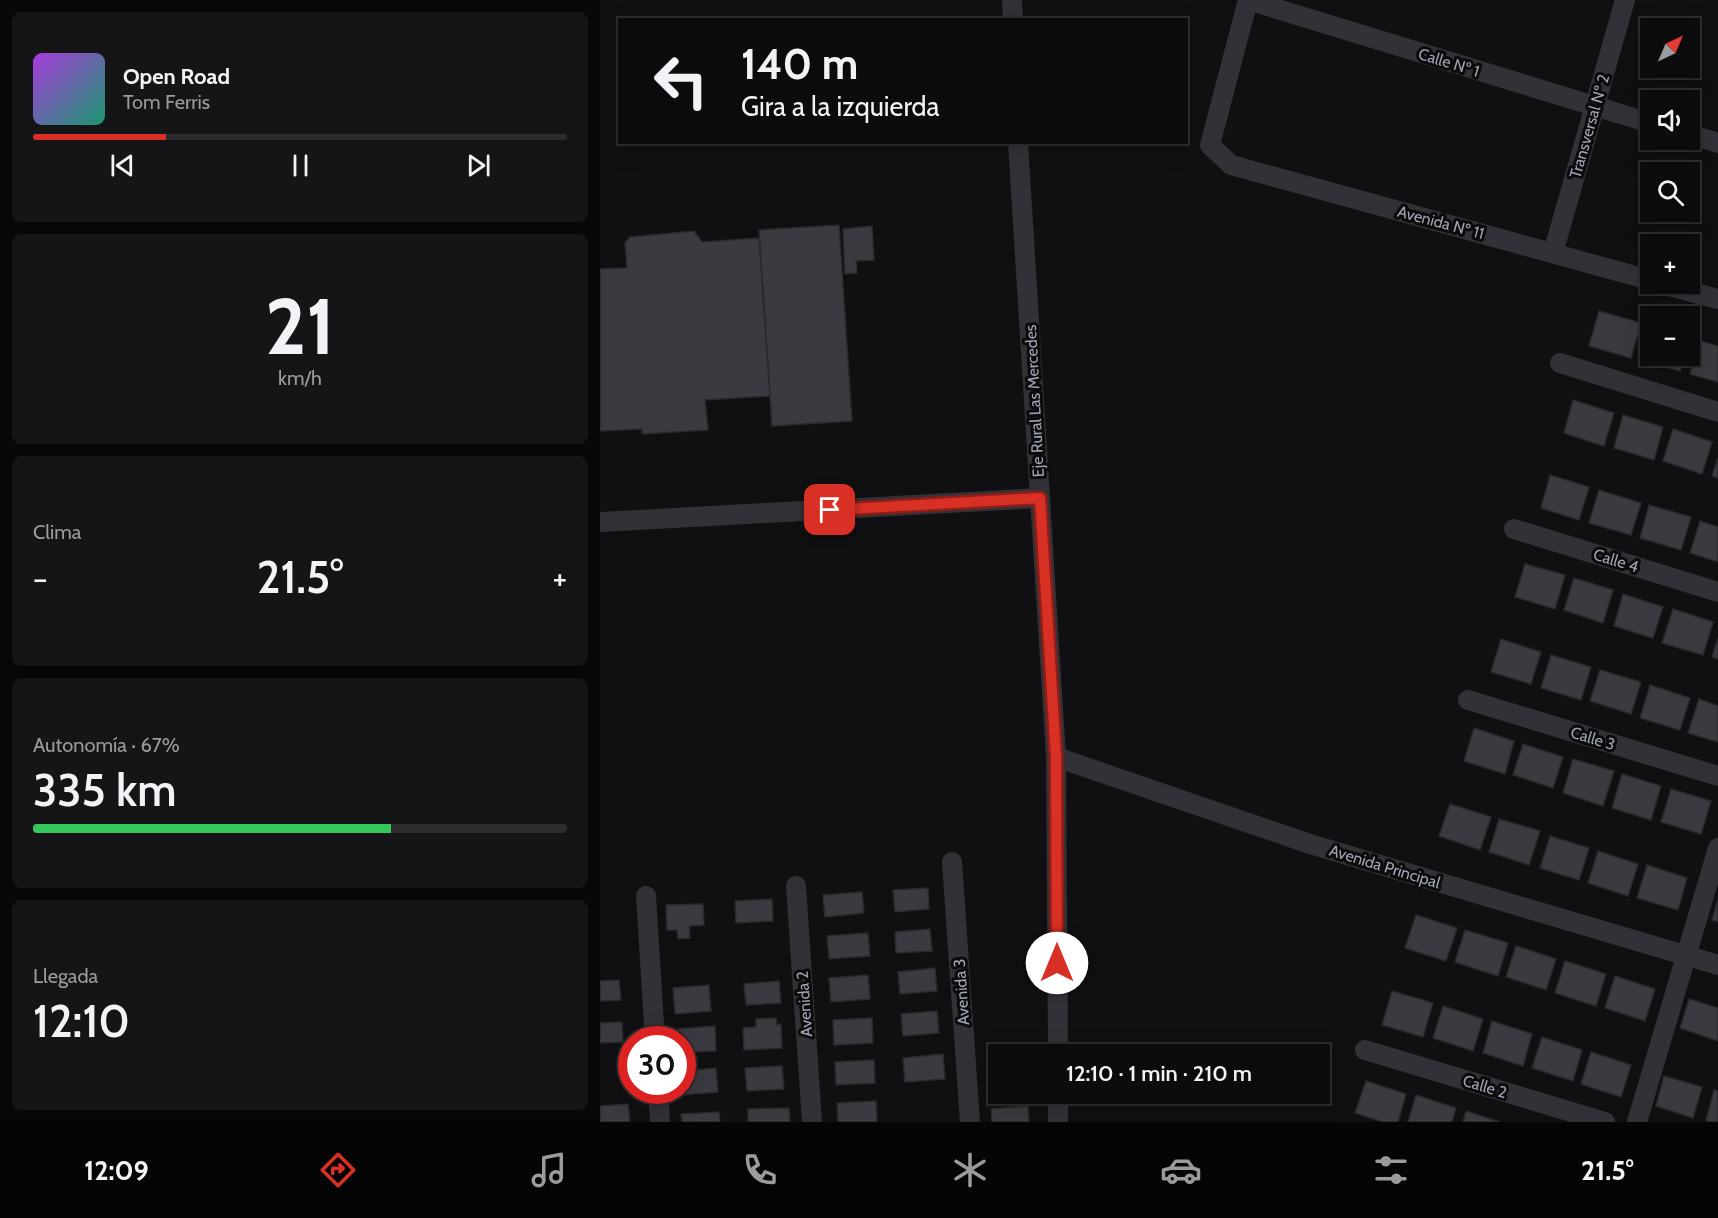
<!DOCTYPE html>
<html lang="es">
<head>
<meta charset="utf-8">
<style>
  :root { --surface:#0c0c0e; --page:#151517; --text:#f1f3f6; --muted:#9a9b9e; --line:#2c2c2e; --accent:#d93025 }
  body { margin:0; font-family:Cabin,sans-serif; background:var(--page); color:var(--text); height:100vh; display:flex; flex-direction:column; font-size:22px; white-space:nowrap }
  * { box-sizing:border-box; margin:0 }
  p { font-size:20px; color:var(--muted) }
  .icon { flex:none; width:33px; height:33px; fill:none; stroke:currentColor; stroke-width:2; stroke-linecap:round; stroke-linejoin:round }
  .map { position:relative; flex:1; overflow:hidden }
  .side { display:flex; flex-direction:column; gap:12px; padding:12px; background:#070708; width:600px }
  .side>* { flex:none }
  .top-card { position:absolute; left:18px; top:18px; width:570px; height:126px; border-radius:0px; box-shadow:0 6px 24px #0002,0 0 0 2px var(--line); background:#0c0c0e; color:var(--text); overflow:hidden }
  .needle { width:39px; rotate:44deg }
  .fabs { position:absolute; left:1040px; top:18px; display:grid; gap:12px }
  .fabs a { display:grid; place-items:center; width:60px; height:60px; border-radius:0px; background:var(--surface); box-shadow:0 6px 24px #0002,0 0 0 2px var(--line); font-size:30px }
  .speed { position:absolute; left:18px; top:1026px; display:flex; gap:12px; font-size:30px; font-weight:700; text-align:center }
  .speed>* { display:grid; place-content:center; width:78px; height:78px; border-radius:50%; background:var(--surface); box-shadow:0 6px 24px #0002,0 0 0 2px var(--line); line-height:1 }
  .speed .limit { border:9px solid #d22; background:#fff; color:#111 }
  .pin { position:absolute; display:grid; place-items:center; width:51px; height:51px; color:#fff; margin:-26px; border-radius:12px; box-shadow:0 3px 9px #0006 }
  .me { position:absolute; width:66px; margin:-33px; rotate:0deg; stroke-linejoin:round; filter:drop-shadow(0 0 4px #0008) }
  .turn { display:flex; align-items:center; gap:21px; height:126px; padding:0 24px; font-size:27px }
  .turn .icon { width:78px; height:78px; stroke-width:2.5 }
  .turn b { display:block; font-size:42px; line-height:51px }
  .big { font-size:45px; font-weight:600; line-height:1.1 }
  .side .card { flex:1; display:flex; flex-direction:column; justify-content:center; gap:9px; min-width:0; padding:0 21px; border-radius:9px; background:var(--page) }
  .side .dial { align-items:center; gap:0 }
  .dial b { font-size:78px; line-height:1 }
  .song { display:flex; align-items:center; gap:18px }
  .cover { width:72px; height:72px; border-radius:9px; background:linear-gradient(135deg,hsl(280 70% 55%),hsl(160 70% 35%)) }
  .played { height:6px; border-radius:3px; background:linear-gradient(90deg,var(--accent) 25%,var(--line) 25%) }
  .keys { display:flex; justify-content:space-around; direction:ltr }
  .heat { display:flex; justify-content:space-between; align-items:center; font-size:33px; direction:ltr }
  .charge { height:9px; border-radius:4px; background:linear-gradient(90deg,#34c759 67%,var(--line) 0) }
  .trip { position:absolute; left:388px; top:1044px; width:342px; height:60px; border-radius:0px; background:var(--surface); box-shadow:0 6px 24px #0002,0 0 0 2px var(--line); font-weight:600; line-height:60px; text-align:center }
  .menu { display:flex; height:96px; justify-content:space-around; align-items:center; background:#050506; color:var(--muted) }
  .menu .icon { width:42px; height:42px }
  .menu .active { color:var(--accent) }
  .menu b { font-size:27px; color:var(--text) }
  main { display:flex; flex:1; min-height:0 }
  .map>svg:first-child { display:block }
</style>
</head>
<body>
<main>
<section class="side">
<div class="card">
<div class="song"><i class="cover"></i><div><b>Open Road</b><p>Tom Ferris</p></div></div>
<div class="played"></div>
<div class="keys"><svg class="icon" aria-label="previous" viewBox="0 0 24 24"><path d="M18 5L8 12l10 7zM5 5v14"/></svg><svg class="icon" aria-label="pause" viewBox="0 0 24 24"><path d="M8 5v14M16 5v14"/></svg><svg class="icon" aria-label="next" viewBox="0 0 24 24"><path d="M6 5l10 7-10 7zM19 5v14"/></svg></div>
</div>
<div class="card dial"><b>21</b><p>km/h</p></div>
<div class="card"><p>Clima</p>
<div class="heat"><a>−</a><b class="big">21.5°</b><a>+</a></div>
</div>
<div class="card"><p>Autonomía · 67%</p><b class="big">335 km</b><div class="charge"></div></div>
<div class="card"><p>Llegada</p><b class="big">12:10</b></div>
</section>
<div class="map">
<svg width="1118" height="1122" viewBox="0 0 1118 1122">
  <rect width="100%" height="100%" fill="#101012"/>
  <g fill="#3a3a40" stroke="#2a2a2e" stroke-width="1.5">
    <path d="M239,225L252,421L172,426L159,230Z"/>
    <path d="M272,226L274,260L256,261L257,273L245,274L243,229Z"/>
    <path d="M94,231L102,242L159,238L170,396L105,400L108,430L42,434V429L0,431V269L27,268L25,243L30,237Z"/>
    <path d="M999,311L1041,323L1031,358L989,346Z"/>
    <path d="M1050,327V356H1085L1080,371L1040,359Z"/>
    <path d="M1100,341L1118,346V382L1090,374Z"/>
    <path d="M973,400L1014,413L1004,446L964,433Z"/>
    <path d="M1023,415L1063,427L1054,460L1014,448Z"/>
    <path d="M1073,429L1112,442L1102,474L1063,461Z"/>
    <path d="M1118,458V478L1112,476Z"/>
    <path d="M950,475L989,487L979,520L941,508Z"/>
    <path d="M999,490L1041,503L1031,535L989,523Z"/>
    <path d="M1049,505L1091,517L1081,550L1040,538Z"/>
    <path d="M1100,521L1118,527V562L1090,553Z"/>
    <path d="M925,564L965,575L955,609L915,597Z"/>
    <path d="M974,578L1013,590L1003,623L964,610Z"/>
    <path d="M1023,594L1063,607L1053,638L1014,626Z"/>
    <path d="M1073,609L1113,622L1103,655L1062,643Z"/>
    <path d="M1118,638V659L1112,657Z"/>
    <path d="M901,639L941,652L931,684L891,672Z"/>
    <path d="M951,655L991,667L981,700L941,688Z"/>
    <path d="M1000,670L1041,682L1031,714L990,701Z"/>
    <path d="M1050,685L1090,698L1080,730L1040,718Z"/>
    <path d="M1099,699L1118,706V742L1088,733Z"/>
    <path d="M874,728L914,741L905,774L864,761Z"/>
    <path d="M923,744L963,757L953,788L913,775Z"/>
    <path d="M973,759L1014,771L1003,806L963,793Z"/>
    <path d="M1022,774L1061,786L1051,820L1012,808Z"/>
    <path d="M1071,789L1111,801L1101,834L1061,822Z"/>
    <path d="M850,804L891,817L880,850L839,836Z"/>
    <path d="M899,819L940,831L929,865L889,852Z"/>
    <path d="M950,836L989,848L979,880L940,868Z"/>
    <path d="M998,851L1038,864L1028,896L988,883Z"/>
    <path d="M1047,865L1087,878L1078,910L1037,898Z"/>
    <path d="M328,888L329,909L295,912L293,890Z"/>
    <path d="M262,892L264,913L225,917L223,895Z"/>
    <path d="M172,899L173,921L136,923L135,901Z"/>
    <path d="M1118,899V922L1112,920Z"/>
    <path d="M103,904L104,925L89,926L90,938L78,939L77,930H67L66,905Z"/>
    <path d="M816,915L857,928L846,961L805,948Z"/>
    <path d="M330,929L332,951L296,953L295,932Z"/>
    <path d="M865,930L908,943L898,976L855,962Z"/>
    <path d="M268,933L270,956L229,959L227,936Z"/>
    <path d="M916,946L956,959L946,990L906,977Z"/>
    <path d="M965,961L1006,974L996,1006L955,993Z"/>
    <path d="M335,968L337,991L300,994L298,972Z"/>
    <path d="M268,975L270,999L231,1002L229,978Z"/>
    <path d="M1015,976L1055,989L1045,1021L1005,1008Z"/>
    <path d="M19,980L21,1000L0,1001V981Z"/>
    <path d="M179,981L181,1003L146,1005L144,984Z"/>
    <path d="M109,985L111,1011L75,1014L73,988Z"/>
    <path d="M792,991L833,1003L823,1037L782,1025Z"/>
    <path d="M1089,999L1118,1008V1041L1080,1028Z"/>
    <path d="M843,1006L883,1019L873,1051L833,1038Z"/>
    <path d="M337,1011L339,1033L303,1036L301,1014Z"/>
    <path d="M176,1018L177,1025L181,1024L182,1048L144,1050L143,1028L156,1027V1019Z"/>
    <path d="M272,1018L273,1043L234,1045L233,1020Z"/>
    <path d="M892,1021L932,1034L923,1066L883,1053Z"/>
    <path d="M22,1022L23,1042L0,1043V1023Z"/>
    <path d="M115,1026L116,1051L82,1052V1040H78L77,1029Z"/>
    <path d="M942,1037L982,1050L973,1081L932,1068Z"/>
    <path d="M991,1052L1031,1065L1021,1097L981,1084Z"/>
    <path d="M343,1054L345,1079L305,1082L303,1058Z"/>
    <path d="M274,1060L275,1083L236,1085L235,1062Z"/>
    <path d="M182,1066L184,1089L147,1091L145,1068Z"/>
    <path d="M116,1068L118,1092L82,1095V1071Z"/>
    <path d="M1064,1076L1102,1087L1093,1118L1056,1106Z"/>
    <path d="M766,1081L806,1094L798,1122H783L755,1113Z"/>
    <path d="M1114,1090L1118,1091V1122H1109L1106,1121Z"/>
    <path d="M816,1095L856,1108L852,1122H808Z"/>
    <path d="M276,1101L277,1122H238L237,1103Z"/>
    <path d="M28,1104L30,1122H0V1106Z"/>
    <path d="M428,1106L429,1122H392L391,1109Z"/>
    <path d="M189,1108L190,1122H148V1109Z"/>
    <path d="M866,1111L900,1122H863Z"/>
    <path d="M119,1112L120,1122H82L81,1114Z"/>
  </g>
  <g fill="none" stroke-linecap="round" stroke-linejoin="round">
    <g stroke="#313137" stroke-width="20">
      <path d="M412,0L413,20"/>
      <path d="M648,0L610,145L631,165L1050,280"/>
      <path d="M648,0L1050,123"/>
      <path d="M1089,134L1118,143"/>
      <path d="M418,142L456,757L458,1054"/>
      <path d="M953,253L1025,0"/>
      <path d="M1062,284L1118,299"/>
      <path d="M960,363L1118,412"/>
      <path d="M0,522L440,498"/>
      <path d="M914,529L1118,592"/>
      <path d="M868,700L1118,776"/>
      <path d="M456,757L710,844L1118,965"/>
      <path d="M352,862L370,1122"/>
      <path d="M196,886L212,1122"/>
      <path d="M46,896L55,1040"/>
      <path d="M765,1050L1005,1122"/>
      <path d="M58,1090L60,1122"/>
      <path d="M458,1094V1122"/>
      <path d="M1037,1122L1118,848"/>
    </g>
  </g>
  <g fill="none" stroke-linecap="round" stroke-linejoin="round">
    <defs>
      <path id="route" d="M230,510L440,498L456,757L457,963"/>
    </defs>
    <use href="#route" stroke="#8d1f18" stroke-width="15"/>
    <use href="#route" stroke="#d93025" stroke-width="10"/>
  </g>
  <g text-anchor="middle" stroke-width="6" stroke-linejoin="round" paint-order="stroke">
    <g font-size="16" fill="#a0a4b4" stroke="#0b0b0c">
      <text transform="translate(849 62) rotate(17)" y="6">Calle Nº 1</text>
      <text transform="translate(989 126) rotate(-74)" y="6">Transversal Nº 2</text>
      <text transform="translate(841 222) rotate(15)" y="6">Avenida Nº 11</text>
      <text transform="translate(434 401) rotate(-93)" y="6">Eje Rural Las Mercedes</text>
      <text transform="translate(1016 560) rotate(17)" y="6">Calle 4</text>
      <text transform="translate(993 738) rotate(17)" y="6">Calle 3</text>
      <text transform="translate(785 866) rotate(17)" y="6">Avenida Principal</text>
      <text transform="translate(361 992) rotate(-94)" y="6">Avenida 3</text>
      <text transform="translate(204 1004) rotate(-94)" y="6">Avenida 2</text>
      <text transform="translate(885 1086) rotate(17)" y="6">Calle 2</text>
    </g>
  </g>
</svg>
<div class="fabs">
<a><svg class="needle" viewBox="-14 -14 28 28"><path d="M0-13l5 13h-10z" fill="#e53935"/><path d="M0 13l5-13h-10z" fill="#9a9b9e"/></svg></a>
<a><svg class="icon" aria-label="sound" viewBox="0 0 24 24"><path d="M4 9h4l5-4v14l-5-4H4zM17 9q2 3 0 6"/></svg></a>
<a><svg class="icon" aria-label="search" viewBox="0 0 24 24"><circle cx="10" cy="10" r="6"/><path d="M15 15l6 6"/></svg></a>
<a>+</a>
<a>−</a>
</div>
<div class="speed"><div class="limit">30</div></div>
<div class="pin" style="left:230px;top:510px;background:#d93025"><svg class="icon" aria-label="arrive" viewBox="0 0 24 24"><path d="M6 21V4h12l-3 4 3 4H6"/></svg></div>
<svg class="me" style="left:457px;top:963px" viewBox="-20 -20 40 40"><circle r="19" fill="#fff"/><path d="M0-13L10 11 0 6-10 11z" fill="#d93025"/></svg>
<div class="trip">12:10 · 1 min · 210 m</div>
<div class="top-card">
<div class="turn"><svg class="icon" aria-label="left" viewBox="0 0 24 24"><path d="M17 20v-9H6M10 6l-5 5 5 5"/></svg><div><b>140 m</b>Gira a la izquierda</div></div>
</div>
</div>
</main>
<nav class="menu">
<b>12:09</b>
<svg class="icon active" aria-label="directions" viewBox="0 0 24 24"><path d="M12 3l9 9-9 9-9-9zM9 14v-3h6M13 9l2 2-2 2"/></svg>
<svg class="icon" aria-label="music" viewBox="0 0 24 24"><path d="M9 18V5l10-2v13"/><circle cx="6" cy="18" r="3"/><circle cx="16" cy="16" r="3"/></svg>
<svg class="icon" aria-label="phone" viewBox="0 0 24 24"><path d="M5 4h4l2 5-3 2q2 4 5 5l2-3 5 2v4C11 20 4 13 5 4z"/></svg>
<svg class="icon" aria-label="climate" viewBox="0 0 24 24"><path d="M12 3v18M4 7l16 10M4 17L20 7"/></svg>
<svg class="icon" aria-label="car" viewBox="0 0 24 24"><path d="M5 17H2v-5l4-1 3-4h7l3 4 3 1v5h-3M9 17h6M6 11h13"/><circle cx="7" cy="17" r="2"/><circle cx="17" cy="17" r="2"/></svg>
<svg class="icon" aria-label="filters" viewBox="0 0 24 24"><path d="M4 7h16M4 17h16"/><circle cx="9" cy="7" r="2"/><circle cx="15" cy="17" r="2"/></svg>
<b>21.5°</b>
</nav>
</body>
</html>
